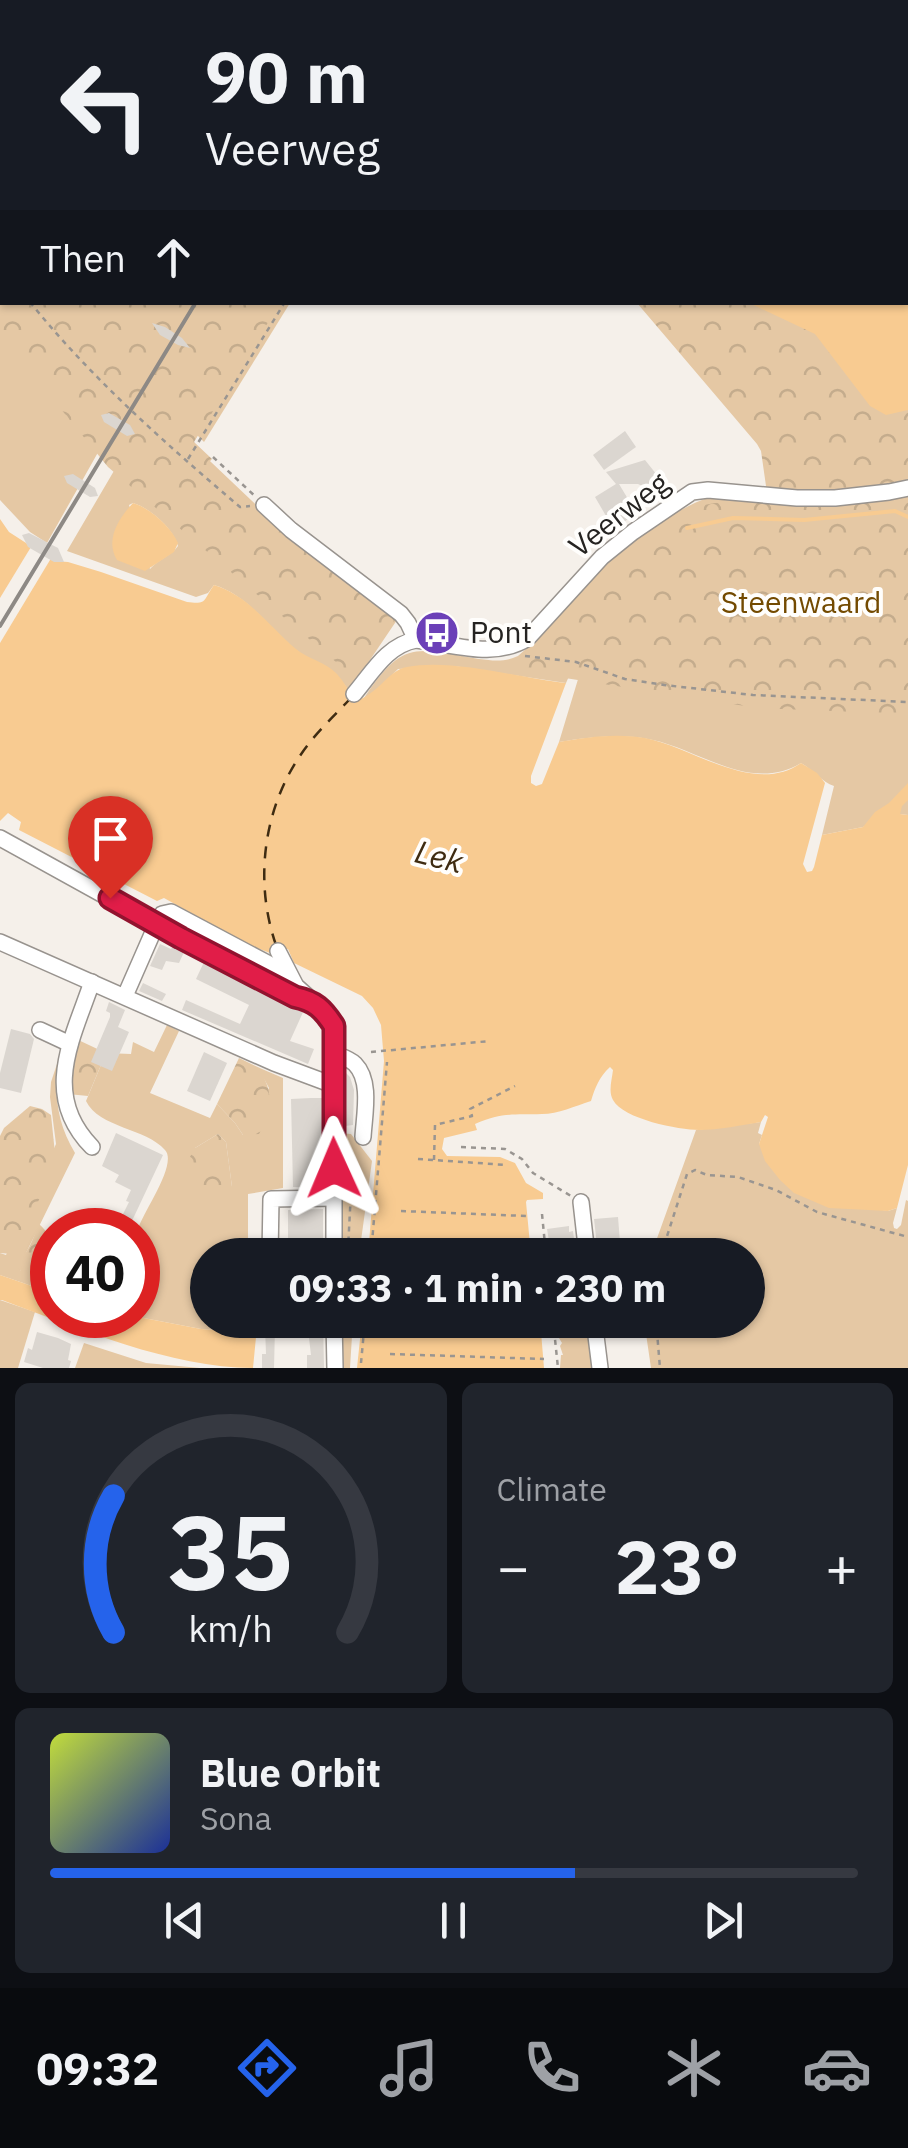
<!DOCTYPE html>
<html lang="en">
<head>
<meta charset="utf-8">
<style>
  :root { --surface:#171b24; --page:#20242c; --text:#f1f3f6; --muted:#9ea1a6; --line:#363941; --accent:#2563eb }
  body { margin:0; font-family:"IBM Plex Sans",sans-serif; background:var(--page); color:var(--text); height:100vh; display:flex; flex-direction:column; font-size:38px; white-space:nowrap }
  * { box-sizing:border-box; margin:0 }
  p { font-size:32px; color:var(--muted) }
  .icon { flex:none; width:55px; height:55px; fill:none; stroke:currentColor; stroke-width:2; stroke-linecap:round; stroke-linejoin:round }
  .map { position:relative; height:1368px; overflow:hidden }
  .side { display:flex; flex-direction:column; gap:15px; padding:15px; background:#0d0f14; flex:1 }
  .side>* { flex:none }
  .banner { position:absolute; left:0px; top:0px; width:910px; height:305px; box-shadow:0 2px 8px #0004; background:#171b24; color:var(--text); overflow:hidden }
  .speed { position:absolute; left:30px; top:1208px; display:flex; gap:20px; font-size:50px; font-weight:700; text-align:center }
  .speed>* { display:grid; place-content:center; width:130px; height:130px; border-radius:50%; background:var(--surface); box-shadow:0 2px 8px #0004; line-height:1 }
  .speed .limit { border:15px solid #d22; background:#fff; color:#111 }
  .pin { position:absolute; display:grid; place-items:center; width:85px; height:85px; color:#fff; margin:-102px -42px; border-radius:50% 50% 50% 0; rotate:-45deg; box-shadow:0 0 10px #0007 }
  .pin .icon { rotate:45deg }
  .me { position:absolute; width:110px; margin:-55px; rotate:359deg; stroke-linejoin:round; filter:drop-shadow(0 0 8px #0008) }
  .turn { display:flex; align-items:center; gap:35px; height:210px; padding:0 40px; font-size:45px }
  .turn .icon { width:130px; height:130px; stroke-width:2.5 }
  .turn b { display:block; font-size:70px; line-height:85px }
  .then { display:flex; align-items:center; height:95px; padding:0 40px; background:#0003; gap:20px; font-size:38px }
  .big { font-size:75px; font-weight:700; line-height:1.1 }
  .side .tile { flex:1; display:flex; flex-direction:column; justify-content:center; gap:15px; min-width:0; padding:0 35px; border-radius:15px; background:var(--page) }
  .side .dial { align-items:center; gap:0 }
  .dial svg { height:260px; overflow:visible; fill:none; stroke:var(--line); stroke-width:7; stroke-linecap:round; text-anchor:middle }
  .dial text { fill:var(--text); stroke:none }
  .song { display:flex; align-items:center; gap:30px }
  .cover { width:120px; height:120px; border-radius:15px; background:linear-gradient(135deg,hsl(70 70% 55%),hsl(230 70% 35%)) }
  .played { height:10px; border-radius:5px; background:linear-gradient(90deg,var(--accent) 65%,var(--line) 65%) }
  .keys { display:flex; justify-content:space-around; direction:ltr }
  .heat { display:flex; justify-content:space-between; align-items:center; font-size:55px; direction:ltr }
  .side .tiles { flex:1; display:grid; gap:15px; grid-template-columns:1fr 1fr }
  .tile:last-child { grid-column:span 2 }
  .trip { position:absolute; left:190px; top:1238px; width:575px; height:100px; border-radius:50px; background:var(--surface); box-shadow:0 2px 8px #0004; font-weight:700; line-height:100px; text-align:center }
  .menu { display:flex; height:160px; justify-content:space-around; align-items:center; background:#090b0e; color:var(--muted) }
  .menu .icon { width:70px; height:70px }
  .menu .selected { color:var(--accent) }
  .menu b { font-size:45px; color:var(--text) }
  .map>svg:first-child { display:block }
</style>
</head>
<body>
<div class="map">
<svg width="908" height="1368" viewBox="0 0 908 1368">
  <defs>
    <pattern id="forest-crowns" width="20" height="18" patternUnits="userSpaceOnUse" patternTransform="scale(2.5)"><rect width="20" height="18" fill="#e5c8a4"/><path d="M2 6a3 3 0 1 1 6 0M12 15a3 3 0 1 1 6 0" fill="none" stroke="#c4ac8d"/></pattern>
  </defs>
  <rect width="100%" height="100%" fill="#f5f0ea"/>
  <g fill="#e5c8a4" fill-rule="evenodd">
    <path d="M0,256L2,302L132,392L47,543L30,532L0,500Z"/>
    <path d="M212,303H290L204,442L182,420Z"/>
    <path d="M152,406L290,537L399,617L349,691C332,666 323,668 300,653C270,632 251,596 214,585L208,593L196,597L67,551ZM133,503C150,508 173,528 178,546C171,556 159,559 150,569L129,505Z"/>
    <path d="M908,497V815L900,814L863,827L822,835L834,786C822,782 813,770 801,763C751,793 702,751 653,740C623,733 589,737 559,742L579,676L570,674L566,683L454,666L398,669L374,693L364,698C403,639 415,648 479,659C494,661 505,662 518,656C546,633 567,601 592,575C616,551 675,508 708,498Z"/>
    <path d="M167,1025L179,1031L150,1093L210,1118L217,1104L235,1123L243,1135L269,1088L262,1075V1069L283,1078V1188L248,1194V1255H208V1320H253L249,1332L201,1329L128,1315H138C137,1294 133,1246 138,1229C143,1212 178,1164 165,1150C146,1128 99,1128 86,1101L106,1053L131,1054L133,1042L154,1052ZM218,1134L226,1142L232,1187L195,1148Z"/>
    <path d="M58,1061C54,1095 57,1123 75,1153L25,1255L18,1262L21,1271L51,1245L49,1234L52,1236V1293L0,1275V1253L6,1255L56,1144L50,1097L51,1082Z"/>
    <path d="M761,1122L758,1133L762,1135L759,1144L870,1208L888,1211L897,1208L893,1223L894,1228L897,1229L901,1225L906,1200L908,1201V1368H651L644,1320H748V1255H651L696,1130Z"/>
    <path d="M340,1133L351,1134L372,1161L359,1255H339Z"/>
    <path d="M0,1300L35,1312L18,1368H0Z"/>
    <path d="M340,1320H353L350,1368H340Z"/>
    <path d="M567,1320H591L597,1368H560L561,1355H563L560,1346L562,1343L559,1338L560,1334L558,1330L567,1328Z"/>
    <path d="M84,1343L146,1363L200,1368H75Z"/>
  </g>
  <g fill="url(#forest-crowns)">
    <path d="M0,0H908V714L758,708L552,676L513,665L535,647L615,561L677,517L699,506L715,503L768,500L761,451L757,444L637,303L908,302V2H2V302L280,303L194,442L212,459L204,468V473L250,514H267L398,617L350,674L108,467L0,334Z"/>
    <path d="M74,1038L106,1053L88,1096L68,1094Z"/>
    <path d="M239,1058L262,1069C263,1075 265,1080 267,1085C273,1101 267,1120 259,1134L243,1135L235,1123L217,1104Z"/>
    <path d="M30,1106L42,1109L51,1115L56,1163L17,1247L12,1254L0,1253V1136L4,1128Z"/>
    <path d="M218,1134L226,1142L232,1187L224,1192L203,1193L188,1180L182,1171L195,1148Z"/>
    <path d="M39,1224C61,1244 48,1258 33,1277L21,1271L14,1262C28,1258 33,1237 39,1224Z"/>
  </g>
  <g fill="#f8cb91">
    <path d="M433,0H882L886,2H432Z"/>
    <path d="M908,230V410L886,415L870,406L815,334L749,303L908,302Z"/>
    <path d="M133,503C150,508 171,527 178,543L174,552L145,571L117,560C105,540 118,519 133,503Z"/>
    <path d="M0,519L9,532L54,561L68,562L101,572L187,602C208,605 203,600 214,585C248,595 270,627 296,649C308,659 326,662 337,674C344,682 350,692 355,701C378,695 388,670 407,667C451,658 520,678 566,683L531,776V783L536,786L542,784L559,742C587,737 616,733 645,738C692,747 755,796 801,763L817,773L825,783L803,864L807,872L812,871L814,867L822,835L863,827L875,812L889,803L908,783V800L902,806L900,814L908,815V1165L897,1208L888,1211L829,1208L794,1193L780,1180L765,1161L759,1144L768,1117L765,1115L761,1122C743,1125 718,1130 699,1130C679,1130 623,1119 613,1100C608,1092 612,1079 613,1070L610,1067C599,1077 595,1088 591,1101C575,1106 558,1114 542,1114C514,1115 502,1112 475,1124L477,1130L444,1138L442,1149L447,1156L500,1157L515,1163L526,1183L543,1193V1199L527,1200L526,1202L531,1255H368L384,1061L381,1025L373,1008L362,996L294,963L288,949L270,953L247,944L164,898L157,901L19,830L21,822L8,813L0,821Z"/>
    <path d="M0,1275L52,1293V1315H128L201,1329L249,1332L256,1337L253,1368C171,1368 78,1328 2,1300H0Z"/>
    <path d="M362,1320H540L544,1368H357Z"/>
  </g>
  <path fill="#f5f0ea" d="M34,542L53,555L0,643V598Z"/>
  <g fill="none" stroke-linecap="round" stroke-linejoin="round">
    <path stroke="#f8cb91" stroke-width="4" d="M687,528L733,518L804,520L895,511L908,517"/>
    <path stroke="#3f2c12" stroke-width="2.5" stroke-dasharray="12 10" stroke-linecap="butt" d="M276,945C253,879 264,802 307,746C319,730 335,715 349,700"/>
  </g>
  <g fill="#dbd6d0">
    <path d="M152,323L165,327L182,338L190,348L178,345L160,335Z"/>
    <path d="M109,413L130,425L135,434L127,436L104,422L101,415Z"/>
    <path d="M625,431L636,447L604,470L593,455Z"/>
    <path d="M645,460L661,480L653,491L638,484H619L637,514L613,528L595,497L616,484L606,472Z"/>
    <path d="M73,474L95,488L98,496L90,497L67,483L64,476Z"/>
    <path d="M29,533L58,548L64,562H54L28,547L22,535Z"/>
    <path d="M160,944L171,949L173,946L184,952L179,963L166,961L162,970L150,966Z"/>
    <path d="M204,962L290,1007L304,1010L290,1041L314,1049L308,1064L182,1010L186,1000L240,1024L249,1005L196,979Z"/>
    <path d="M143,983L166,994L162,1001L139,991Z"/>
    <path d="M109,1002L125,1010L118,1027L129,1032L112,1071L91,1062L110,1017V1013L106,1011Z"/>
    <path d="M11,1029L30,1034L34,1039L21,1093L0,1088V1073Z"/>
    <path d="M204,1052L227,1063L210,1101L187,1091Z"/>
    <path d="M345,1072L350,1077L354,1090L353,1125L345,1126Z"/>
    <path d="M311,1098H323V1187H293L291,1099Z"/>
    <path d="M116,1133L163,1155L131,1223L121,1218L129,1202L126,1201L131,1190L115,1182L119,1175L102,1166Z"/>
    <path d="M323,1209V1255H316V1244H299V1255H288V1210Z"/>
    <path d="M618,1217L621,1255H598L594,1219Z"/>
    <path d="M569,1226V1232L573,1231L576,1255H555L554,1246L550,1247L547,1229Z"/>
    <path d="M311,1320H323L324,1368H307V1355H311L308,1330H311Z"/>
    <path d="M265,1327L275,1328L274,1368H262V1354H266Z"/>
    <path d="M37,1332L58,1338L71,1344L68,1360L71,1361L69,1368H43L24,1362L28,1348L32,1350Z"/>
  </g>
  <g fill="none" stroke-linecap="round" stroke-linejoin="round">
    <defs>
      <g id="minor">
        <path d="M264,505L291,530L401,614L408,623L416,640"/>
        <path d="M354,694C372,673 387,645 416,640C455,644 492,660 528,638L602,557L633,532L692,492L708,490L797,498H835L889,492L908,488"/>
        <path d="M0,838L181,938L295,997L309,1000"/>
        <path d="M0,942L274,1063L333,1085"/>
        <path d="M278,951L296,986L325,1012L334,1026V1255"/>
        <path d="M125,996L157,923L162,914L171,912L269,964L287,971"/>
        <path d="M40,1030L70,1044"/>
        <path d="M333,1053C340,1056 350,1059 355,1064C372,1081 364,1116 363,1137"/>
        <path d="M92,1147C41,1095 72,1040 92,982"/>
        <path d="M581,1202L587,1255"/>
        <path d="M270,1255L271,1199L334,1198"/>
        <path d="M334,1320L335,1368"/>
        <path d="M594,1320L600,1368"/>
      </g>
    </defs>
    <use href="#minor" stroke="#98938e" stroke-width="18"/>
    <g stroke="#999591" stroke-width="2.5" stroke-dasharray="5 5" stroke-linecap="butt">
      <path d="M404,0L405,2"/>
      <path d="M0,265L2,268"/>
      <path d="M30,302C91,378 166,444 240,507L250,506"/>
      <path d="M213,457L256,497"/>
      <path d="M188,459L285,302"/>
      <path d="M525,656L576,662L625,679L664,685L753,695L908,702"/>
      <path d="M371,1052L490,1041"/>
      <path d="M461,1147L505,1149L522,1159L533,1173L571,1196"/>
      <path d="M348,1149L353,1153L348,1249"/>
      <path d="M418,1159L507,1165"/>
      <path d="M434,1160L435,1125L472,1116L470,1109L515,1086"/>
      <path d="M401,1211L526,1216"/>
      <path d="M542,1214L546,1255"/>
      <path d="M371,1255L387,1062"/>
      <path d="M661,1255L687,1174L695,1170L707,1175L738,1177L776,1190L817,1212L908,1237"/>
      <path d="M553,1320L558,1368"/>
      <path d="M656,1320L660,1368"/>
      <path d="M390,1354L544,1359"/>
      <path d="M361,1363L365,1320"/>
    </g>
    <use href="#minor" stroke="#fff" stroke-width="15"/>
    <g stroke="#8d8985" stroke-width="4">
      <path d="M370,2L371,0"/>
      <path d="M0,626L196,302"/>
    </g>
  </g>
  <g fill="none" stroke-linecap="round" stroke-linejoin="round">
    <defs>
      <path id="route" d="M110,898L181,938L295,997C315,1001 323,1009 334,1026V1168"/>
    </defs>
    <use href="#route" stroke="#92132f" stroke-width="25"/>
    <use href="#route" stroke="#e11d48" stroke-width="18"/>
  </g>
  <defs>
    <symbol id="bus-disc" viewBox="-11 -11 22 22"><circle r="9.5" fill="#6b40b8" stroke="#fffefc"/><path d="M-5-6H5V4H4V6H2V4H-2V6H-4V4H-5ZM-3.5-4V0h7V-4ZM-3.5 1.2v1.5H-2V1.2ZM2 1.2v1.5H3.5V1.2Z" fill="#fff"/></symbol>
  </defs>
  <g fill-rule="evenodd">
    <use href="#bus-disc" x="412" y="608" width="50" height="50"/>
  </g>
  <g text-anchor="middle" stroke-width="8" stroke-linejoin="round" paint-order="stroke">
    <g font-size="30" fill="#252321" stroke="#fffefc">
      <text transform="translate(619 515) rotate(-38)" y="10">Veerweg</text>
    </g>
    <g font-size="30" fill="#734a00" stroke="#fffefc">
      <text x="801" y="613">Steenwaard</text>
    </g>
    <g font-size="30" fill="#252321" stroke="#fffefc" text-anchor="start">
      <text x="470" y="643">Pont</text>
    </g>
    <g font-size="32" font-style="italic" fill="#3f2c12" stroke="#fffefc">
      <text transform="translate(439 857) rotate(14)" y="11">Lek</text>
    </g>
  </g>
</svg>
<div class="speed"><div class="limit">40</div></div>
<div class="pin" style="left:110px;top:898px;background:#d93025"><svg class="icon" aria-label="arrive" viewBox="0 0 24 24"><path d="M6 21V4h12l-3 4 3 4H6"/></svg></div>
<svg class="me" style="left:334px;top:1168px" viewBox="-20 -20 40 40"><path d="M0-17L14 15 0 8-14 15z" fill="#e11d48" stroke="#fff" stroke-width="4"/></svg>
<div class="trip">09:33 · 1 min · 230 m</div>
<div class="banner">
<div class="turn"><svg class="icon" aria-label="left" viewBox="0 0 24 24"><path d="M17 20v-9H6M10 6l-5 5 5 5"/></svg><div><b>90 m</b>Veerweg</div></div>
<div class="then">Then<svg class="icon" aria-label="ahead" viewBox="0 0 24 24"><path d="M12 20V5M6 11l6-6 6 6"/></svg></div>
</div>
</div>
<section class="side">
<div class="tiles">
<div class="tile dial"><svg viewBox="0 0 100 80">
<path d="M14 69A42 42 0 1 1 86 69"/>
<path d="M14 69A42 42 0 0 1 14 27" stroke="#2563eb"/>
<text x="50" y="56" font-size="32" font-weight="700">35</text>
<text x="50" y="72" font-size="11">km/h</text>
</svg></div>
<div class="tile"><p>Climate</p>
<div class="heat"><a>−</a><b class="big">23°</b><a>+</a></div>
</div>
<div class="tile">
<div class="song"><i class="cover"></i><div><b>Blue Orbit</b><p>Sona</p></div></div>
<div class="played"></div>
<div class="keys"><svg class="icon" aria-label="previous" viewBox="0 0 24 24"><path d="M18 5L8 12l10 7zM5 5v14"/></svg><svg class="icon" aria-label="pause" viewBox="0 0 24 24"><path d="M8 5v14M16 5v14"/></svg><svg class="icon" aria-label="next" viewBox="0 0 24 24"><path d="M6 5l10 7-10 7zM19 5v14"/></svg></div>
</div>
</div>
</section>
<nav class="menu">
<b>09:32</b>
<svg class="icon selected" aria-label="directions" viewBox="0 0 24 24"><path d="M12 3l9 9-9 9-9-9zM9 14v-3h6M13 9l2 2-2 2"/></svg>
<svg class="icon" aria-label="music" viewBox="0 0 24 24"><path d="M9 18V5l10-2v13"/><circle cx="6" cy="18" r="3"/><circle cx="16" cy="16" r="3"/></svg>
<svg class="icon" aria-label="phone" viewBox="0 0 24 24"><path d="M5 4h4l2 5-3 2q2 4 5 5l2-3 5 2v4C11 20 4 13 5 4z"/></svg>
<svg class="icon" aria-label="climate" viewBox="0 0 24 24"><path d="M12 3v18M4 7l16 10M4 17L20 7"/></svg>
<svg class="icon" aria-label="car" viewBox="0 0 24 24"><path d="M5 17H2v-5l4-1 3-4h7l3 4 3 1v5h-3M9 17h6M6 11h13"/><circle cx="7" cy="17" r="2"/><circle cx="17" cy="17" r="2"/></svg>
</nav>
</body>
</html>
